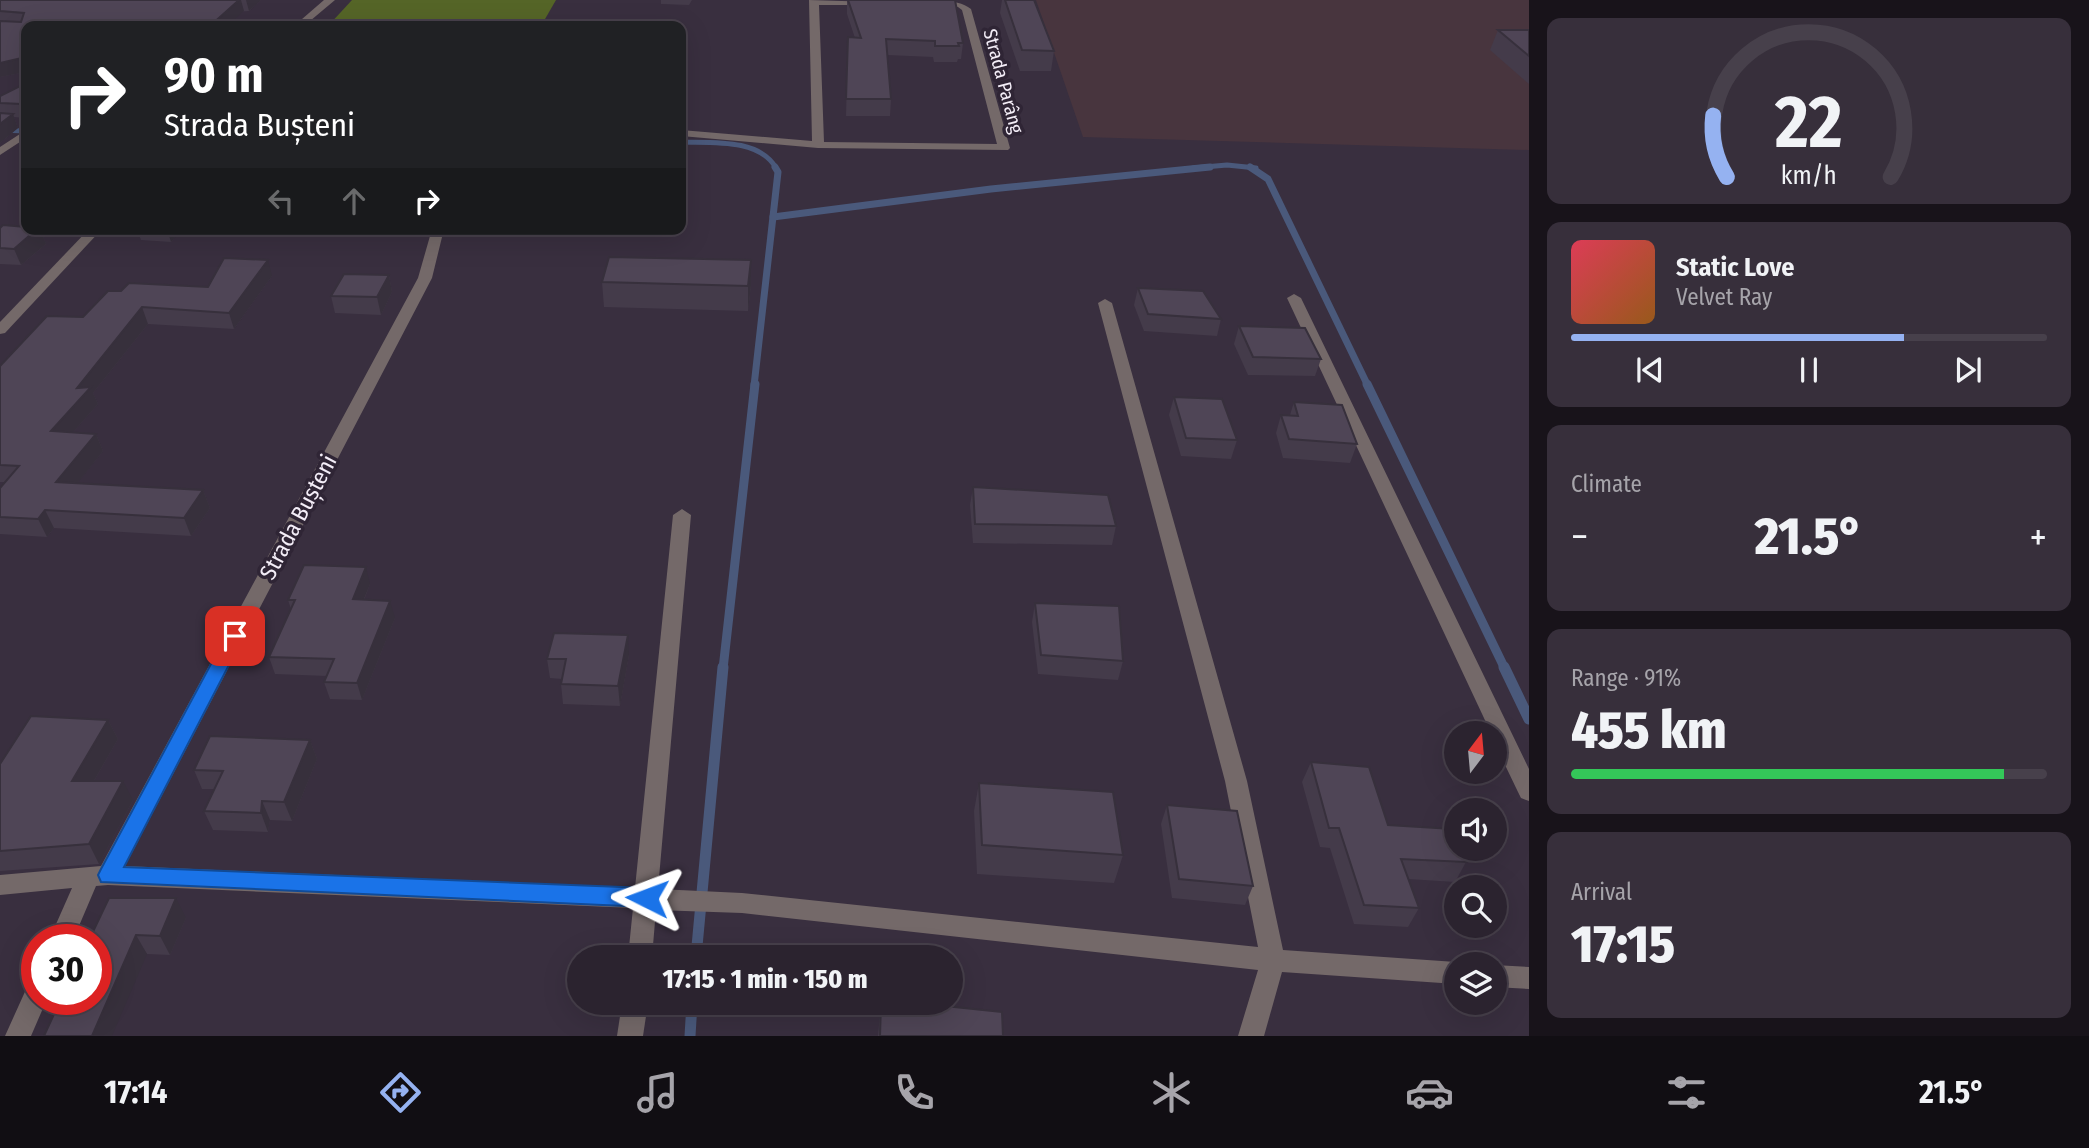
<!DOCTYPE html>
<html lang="en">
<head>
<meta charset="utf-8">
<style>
  :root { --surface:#2b232f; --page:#372f3b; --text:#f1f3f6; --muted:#a6a4aa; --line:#47404b; --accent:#95b2f1 }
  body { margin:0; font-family:"Fira Sans Condensed",sans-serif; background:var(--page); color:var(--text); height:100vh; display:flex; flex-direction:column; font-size:26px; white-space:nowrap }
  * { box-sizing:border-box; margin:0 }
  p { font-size:23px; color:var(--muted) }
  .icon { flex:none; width:38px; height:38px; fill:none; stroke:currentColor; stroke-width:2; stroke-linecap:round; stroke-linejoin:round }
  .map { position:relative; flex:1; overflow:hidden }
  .details { display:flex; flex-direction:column; gap:18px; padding:18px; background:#18131a; width:560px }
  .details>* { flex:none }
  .guide { position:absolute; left:21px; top:21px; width:665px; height:214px; border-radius:14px; box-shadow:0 7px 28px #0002,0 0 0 2px var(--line); background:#202124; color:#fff; overflow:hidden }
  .needle { width:46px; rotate:16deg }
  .controls { position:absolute; left:1444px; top:721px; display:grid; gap:14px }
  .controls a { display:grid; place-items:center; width:63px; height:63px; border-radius:50%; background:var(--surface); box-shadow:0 7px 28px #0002,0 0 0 2px var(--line); font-size:35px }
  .speed { position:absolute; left:21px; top:924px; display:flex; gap:14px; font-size:35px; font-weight:700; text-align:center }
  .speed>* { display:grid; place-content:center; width:91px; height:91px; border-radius:50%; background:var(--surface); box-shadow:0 7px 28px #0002,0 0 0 2px var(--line); line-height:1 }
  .speed .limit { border:10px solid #d22; background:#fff; color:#111 }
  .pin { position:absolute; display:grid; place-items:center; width:60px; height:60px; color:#fff; margin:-30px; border-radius:14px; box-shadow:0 4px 10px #0006 }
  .me { position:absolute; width:77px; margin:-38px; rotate:273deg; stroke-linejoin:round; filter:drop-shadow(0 0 5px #0008) }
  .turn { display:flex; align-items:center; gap:24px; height:147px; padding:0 28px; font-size:32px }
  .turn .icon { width:91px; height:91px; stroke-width:2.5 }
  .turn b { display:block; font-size:49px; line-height:60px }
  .lanes { display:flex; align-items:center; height:66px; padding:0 28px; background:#0003; justify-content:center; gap:35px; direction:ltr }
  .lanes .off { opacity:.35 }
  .big { font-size:52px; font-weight:800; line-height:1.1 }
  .details .widget { flex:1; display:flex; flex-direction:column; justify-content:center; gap:10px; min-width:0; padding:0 24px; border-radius:14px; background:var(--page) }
  .details .dial { align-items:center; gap:0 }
  .dial svg { height:182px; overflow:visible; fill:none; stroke:var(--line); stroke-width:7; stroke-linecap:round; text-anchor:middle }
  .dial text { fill:var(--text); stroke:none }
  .song { display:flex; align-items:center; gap:21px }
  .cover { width:84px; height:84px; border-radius:10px; background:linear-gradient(135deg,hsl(350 70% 55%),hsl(30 70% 35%)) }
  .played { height:7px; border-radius:4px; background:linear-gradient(90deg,var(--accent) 70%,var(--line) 70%) }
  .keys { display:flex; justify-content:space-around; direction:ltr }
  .heat { display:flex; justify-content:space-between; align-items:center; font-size:38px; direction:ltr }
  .charge { height:10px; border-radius:5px; background:linear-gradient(90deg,#34c759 91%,var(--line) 0) }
  .trip { position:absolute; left:567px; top:945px; width:396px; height:70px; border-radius:35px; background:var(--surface); box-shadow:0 7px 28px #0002,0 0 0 2px var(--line); font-weight:800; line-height:70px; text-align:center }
  .tabs { display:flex; height:112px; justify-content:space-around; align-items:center; background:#110e13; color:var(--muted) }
  .tabs .icon { width:49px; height:49px }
  .tabs .selected { color:var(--accent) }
  .tabs b { font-size:32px; color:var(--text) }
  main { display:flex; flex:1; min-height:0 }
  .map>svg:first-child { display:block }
</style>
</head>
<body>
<main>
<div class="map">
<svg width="1529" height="1036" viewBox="0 0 1529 1036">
  <rect width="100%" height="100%" fill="#392f3f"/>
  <path fill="#48353e" d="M1036,0H1529V150L1083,137Z"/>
  <path fill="#556527" d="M352,0H556L541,26H328Z"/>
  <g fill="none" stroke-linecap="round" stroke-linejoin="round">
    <g stroke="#4a597b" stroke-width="5">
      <path d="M0,130L26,131"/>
      <path d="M681,142C711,143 759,138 776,168"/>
      <path d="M1193,168L1227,165L1256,168"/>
    </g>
    <g stroke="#4a597b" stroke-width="7">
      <path d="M1250,167L1268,179L1368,386"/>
      <path d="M773,217L991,189L1210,167"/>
      <path d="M754,386L778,172L775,167"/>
    </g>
    <g stroke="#4a597b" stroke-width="9">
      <path d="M1367,384L1505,669"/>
      <path d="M723,669L755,384"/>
    </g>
    <g stroke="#4a597b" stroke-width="11">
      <path d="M1504,667L1529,719"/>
      <path d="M696,957L723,667"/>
      <path d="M690,1036L692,1003"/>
    </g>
    <g fill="#746969" fill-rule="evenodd">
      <path d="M324,0H335L304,26H294Z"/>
      <path d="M809,0L875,2L870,5H819L824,142L997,144L962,10L958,7L928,2C941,0 960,0 971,9L1010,148L1008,150L818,148L681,136V130L812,141Z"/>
      <path d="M26,130V138L0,155V147Z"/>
      <path d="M89,229H102L5,333L0,334V322Z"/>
      <path d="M432,229H444L432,278L125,866L635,888L673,515L682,509L691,515L658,889L742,893L1258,947L1225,781L1098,303L1105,299L1112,303L1247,781L1283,950L1456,962L1463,964H1456V984L1282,972L1264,1036H1238L1258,970L742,913L656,910L652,957H628L633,908L108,885L96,886L73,940H49L72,888L0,895V875L101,866L418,278Z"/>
      <path d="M1294,294L1301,298L1529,769V801L1521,798L1518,792L1494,742V733H1491L1287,298Z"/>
      <path d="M1494,965L1529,967V989L1494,987Z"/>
      <path d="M37,981V999H47L31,1036H5L28,985Z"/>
      <path d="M622,1003H648L643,1036H617Z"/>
    </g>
  </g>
  <g fill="#443b4a">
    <path d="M0,0H261L249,11L26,26V72L0,77Z"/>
    <path d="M661,0H692L689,5L661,4Z"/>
    <path d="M847,0L963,43L961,59H958L957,62H934L933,57L887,55L891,99L890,116H846L848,37L855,38L847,14Z"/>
    <path d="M1002,0H1034L1054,51L1051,71H1020L1000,13Z"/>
    <path d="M1498,30H1529V84L1490,50Z"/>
    <path d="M26,83V118L14,117L18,128L0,143V97Z"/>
    <path d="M0,228L40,229L46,244L21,265L0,264Z"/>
    <path d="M137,229H182L171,242L141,240Z"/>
    <path d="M389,275L392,292L381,315L335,313L331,296Z"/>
    <path d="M272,276L234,329L148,324L93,393L98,404L73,432L96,434L103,451L77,483L203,490L210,508L191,536L54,528L47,537L0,534V488L5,482H0V366L83,317L121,291L208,287Z"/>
    <path d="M602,282L751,285L748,311L604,307Z"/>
    <path d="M1138,288L1221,319L1217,336L1144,331L1134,305Z"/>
    <path d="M1239,326L1321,359L1315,376L1248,375L1234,344Z"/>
    <path d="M1174,397L1237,440L1231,459L1181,456L1169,415Z"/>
    <path d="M1294,402L1357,444L1350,463L1283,458L1276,433L1281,415H1290Z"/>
    <path d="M973,487L1116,526L1112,545L973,543L970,505Z"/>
    <path d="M370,584L364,600L395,618L362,700L330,699L324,682L327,676L275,674L269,657L291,609L288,600Z"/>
    <path d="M1035,603L1123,661L1118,680L1038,674L1032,622Z"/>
    <path d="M629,655L620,706L563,704L561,684L562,679L550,678L547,659Z"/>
    <path d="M108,720L118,739L94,781L133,800L99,864L0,871V764Z"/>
    <path d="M310,740L317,759L292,821L270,820L268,832L213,830L204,811L214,789H202L194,770Z"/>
    <path d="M1311,762L1388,825L1466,862L1455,882L1408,879L1419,908L1408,927L1354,924L1330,848L1320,847L1302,782Z"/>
    <path d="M979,783L1123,855L1114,883L977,874L974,811Z"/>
    <path d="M1167,805L1253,886L1245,905L1172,898L1161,824Z"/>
    <path d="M109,898L186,918L170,955L147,954Z"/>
    <path d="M881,1003L1003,1036H878Z"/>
  </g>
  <g fill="#37303c">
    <path d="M239,0H241L244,11L227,26H210Z"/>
    <path d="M246,0H261L249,11Z"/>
    <path d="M26,57V72L0,77V63Z"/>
    <path d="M13,114L18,128L0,143V124Z"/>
    <path d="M37,229H40L46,244L21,265L14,249Z"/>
    <path d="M167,229H182L171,242Z"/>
    <path d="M268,260L272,276L234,329L229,313Z"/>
    <path d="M751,260V285L748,311V286Z"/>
    <path d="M389,275L392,292L381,315L377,297Z"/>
    <path d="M142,307L148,324L93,393L98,404L58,449L51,431L77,388Z"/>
    <path d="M96,434L103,451L64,500L56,482Z"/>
    <path d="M203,490L210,508L191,536L184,518Z"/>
    <path d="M45,510L54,528L47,537L38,519Z"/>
    <path d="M366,567L370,584L357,616L353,599Z"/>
    <path d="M390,601L395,618L362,700L357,683Z"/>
    <path d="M628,635L629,655L620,706L618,686Z"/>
    <path d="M108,720L118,739L83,800L72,781Z"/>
    <path d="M310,740L317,759L292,821L284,802Z"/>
    <path d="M123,781L133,800L99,864L89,844Z"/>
    <path d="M262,801L270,820L268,832L261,813Z"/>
    <path d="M176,898L186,918L170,955L160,936Z"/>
    <path d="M136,935L147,954L112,1036H92Z"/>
  </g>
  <g fill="#4f4556" stroke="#37303c" stroke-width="2">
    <path d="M0,0H239L210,26H26V57L0,63V21L21,22L24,13L0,11Z"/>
    <path d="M848,0H955L963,43H958L959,46H935V41L886,39L891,99H846L848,37L861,38Z"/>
    <path d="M1005,0H1034L1054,51L1022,50Z"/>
    <path d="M1498,30H1529V56Z"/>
    <path d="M26,83V106L23,107L21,104L0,103V96Z"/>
    <path d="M0,113L13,114L0,124Z"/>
    <path d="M3,225L26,227V229H37L14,249L0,248V228Z"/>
    <path d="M609,257L751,260L748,286L602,282Z"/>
    <path d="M224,258L268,260L229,313L142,307L77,388L91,387L51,431L96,434L56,482L203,490L184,518L45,510L38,519L0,517V488L19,466L0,465V366L47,316L83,317L108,291H121L129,283L208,287Z"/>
    <path d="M344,274L389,275L377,297L331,296Z"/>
    <path d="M1138,288L1203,291L1221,319L1148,314Z"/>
    <path d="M1239,326L1305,328L1321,359L1253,357Z"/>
    <path d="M1174,397L1222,399L1237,440L1186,438Z"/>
    <path d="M1294,402L1342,405L1357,444L1289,439L1281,415L1298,416Z"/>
    <path d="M973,487L1108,495L1116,526L975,524Z"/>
    <path d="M304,565L366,567L353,599L390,601L357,683L324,682L334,659L269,657L295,600H288Z"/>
    <path d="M1035,603L1119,606L1123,661L1041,655Z"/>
    <path d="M554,633L628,635L618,686L561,684L566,659H547Z"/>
    <path d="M31,716L108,720L72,781H123L89,844L0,851V764Z"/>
    <path d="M210,736L310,740L284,802L262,801L261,813L204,811L223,771L194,770Z"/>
    <path d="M1311,762L1369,767L1388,825L1453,829L1456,838V849H1461L1466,862L1401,859L1419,908L1364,905L1339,828H1329Z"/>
    <path d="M979,783L1113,792L1123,855L982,845Z"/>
    <path d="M1167,805L1237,811L1253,886L1179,879Z"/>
    <path d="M109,898H176L160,936L136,935L92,1036H44L61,999H96V940H89Z"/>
    <path d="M881,1003H916L1002,1012L1003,1036H880Z"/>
  </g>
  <path fill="#1a73e8" stroke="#114b97" stroke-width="2" d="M235,630L244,636L124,867L647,888L655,891L658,898L655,904L647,907L101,882L98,875L101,869L226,636Z"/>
  <g text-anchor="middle" stroke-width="7" stroke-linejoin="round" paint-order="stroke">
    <g font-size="19" fill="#f3edf7" stroke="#2f2535">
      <text transform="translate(1004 81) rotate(75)" y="7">Strada Parâng</text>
    </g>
    <g font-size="23" fill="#f3edf7" stroke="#2f2535">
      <text transform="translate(298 517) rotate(-62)" y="8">Strada Bușteni</text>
    </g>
  </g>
</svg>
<div class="controls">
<a><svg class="needle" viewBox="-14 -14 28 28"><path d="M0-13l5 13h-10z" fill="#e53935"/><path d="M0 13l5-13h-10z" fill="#a6a4aa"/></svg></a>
<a><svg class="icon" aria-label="sound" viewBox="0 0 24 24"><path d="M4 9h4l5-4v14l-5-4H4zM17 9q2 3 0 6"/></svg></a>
<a><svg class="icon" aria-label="search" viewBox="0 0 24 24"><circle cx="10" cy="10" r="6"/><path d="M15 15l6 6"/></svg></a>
<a><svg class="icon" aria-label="layers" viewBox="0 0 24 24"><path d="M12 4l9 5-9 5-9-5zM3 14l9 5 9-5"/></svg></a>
</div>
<div class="speed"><div class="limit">30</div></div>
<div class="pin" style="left:235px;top:636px;background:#d93025"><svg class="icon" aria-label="arrive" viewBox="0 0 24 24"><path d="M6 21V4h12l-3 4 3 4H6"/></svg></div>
<svg class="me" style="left:647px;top:898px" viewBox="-20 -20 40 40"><path d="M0-17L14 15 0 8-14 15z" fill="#1a73e8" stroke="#fff" stroke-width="4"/></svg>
<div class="trip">17:15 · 1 min · 150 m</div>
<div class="guide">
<div class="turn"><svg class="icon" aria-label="right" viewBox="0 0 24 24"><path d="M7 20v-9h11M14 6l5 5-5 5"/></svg><div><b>90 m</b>Strada Bușteni</div></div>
<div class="lanes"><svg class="icon off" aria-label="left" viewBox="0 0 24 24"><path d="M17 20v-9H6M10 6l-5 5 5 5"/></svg><svg class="icon off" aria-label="ahead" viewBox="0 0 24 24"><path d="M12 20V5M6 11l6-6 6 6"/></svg><svg class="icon" aria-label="right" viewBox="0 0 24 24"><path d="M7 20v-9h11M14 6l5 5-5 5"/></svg></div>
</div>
</div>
<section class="details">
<div class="widget dial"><svg viewBox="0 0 100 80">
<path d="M14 69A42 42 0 1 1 86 69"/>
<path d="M14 69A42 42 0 0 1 8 42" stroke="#95b2f1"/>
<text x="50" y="56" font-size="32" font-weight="700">22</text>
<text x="50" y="72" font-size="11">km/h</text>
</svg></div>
<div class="widget">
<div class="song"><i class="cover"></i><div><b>Static Love</b><p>Velvet Ray</p></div></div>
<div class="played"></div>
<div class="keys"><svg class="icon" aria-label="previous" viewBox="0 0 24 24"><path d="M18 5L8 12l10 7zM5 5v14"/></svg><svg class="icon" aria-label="pause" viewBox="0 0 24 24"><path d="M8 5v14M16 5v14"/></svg><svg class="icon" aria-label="next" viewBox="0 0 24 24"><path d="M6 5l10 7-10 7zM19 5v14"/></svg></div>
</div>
<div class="widget"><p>Climate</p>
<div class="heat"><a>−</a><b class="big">21.5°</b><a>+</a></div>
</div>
<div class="widget"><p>Range · 91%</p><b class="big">455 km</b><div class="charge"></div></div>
<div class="widget"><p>Arrival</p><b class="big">17:15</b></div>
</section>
</main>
<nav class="tabs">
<b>17:14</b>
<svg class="icon selected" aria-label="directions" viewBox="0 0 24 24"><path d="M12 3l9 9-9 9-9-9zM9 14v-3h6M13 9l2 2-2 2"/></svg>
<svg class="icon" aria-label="music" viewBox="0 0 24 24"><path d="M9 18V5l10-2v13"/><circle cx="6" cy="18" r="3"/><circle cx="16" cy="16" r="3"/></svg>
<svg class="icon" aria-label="phone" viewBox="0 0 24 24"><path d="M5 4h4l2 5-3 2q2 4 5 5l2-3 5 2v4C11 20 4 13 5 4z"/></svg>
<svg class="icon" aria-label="climate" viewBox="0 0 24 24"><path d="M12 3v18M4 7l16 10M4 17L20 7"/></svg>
<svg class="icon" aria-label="car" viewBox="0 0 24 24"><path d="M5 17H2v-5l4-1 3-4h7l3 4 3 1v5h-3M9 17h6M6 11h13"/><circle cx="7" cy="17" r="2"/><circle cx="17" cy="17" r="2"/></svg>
<svg class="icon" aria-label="filters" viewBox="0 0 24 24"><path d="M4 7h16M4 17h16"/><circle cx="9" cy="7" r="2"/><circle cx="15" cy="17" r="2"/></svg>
<b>21.5°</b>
</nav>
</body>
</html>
